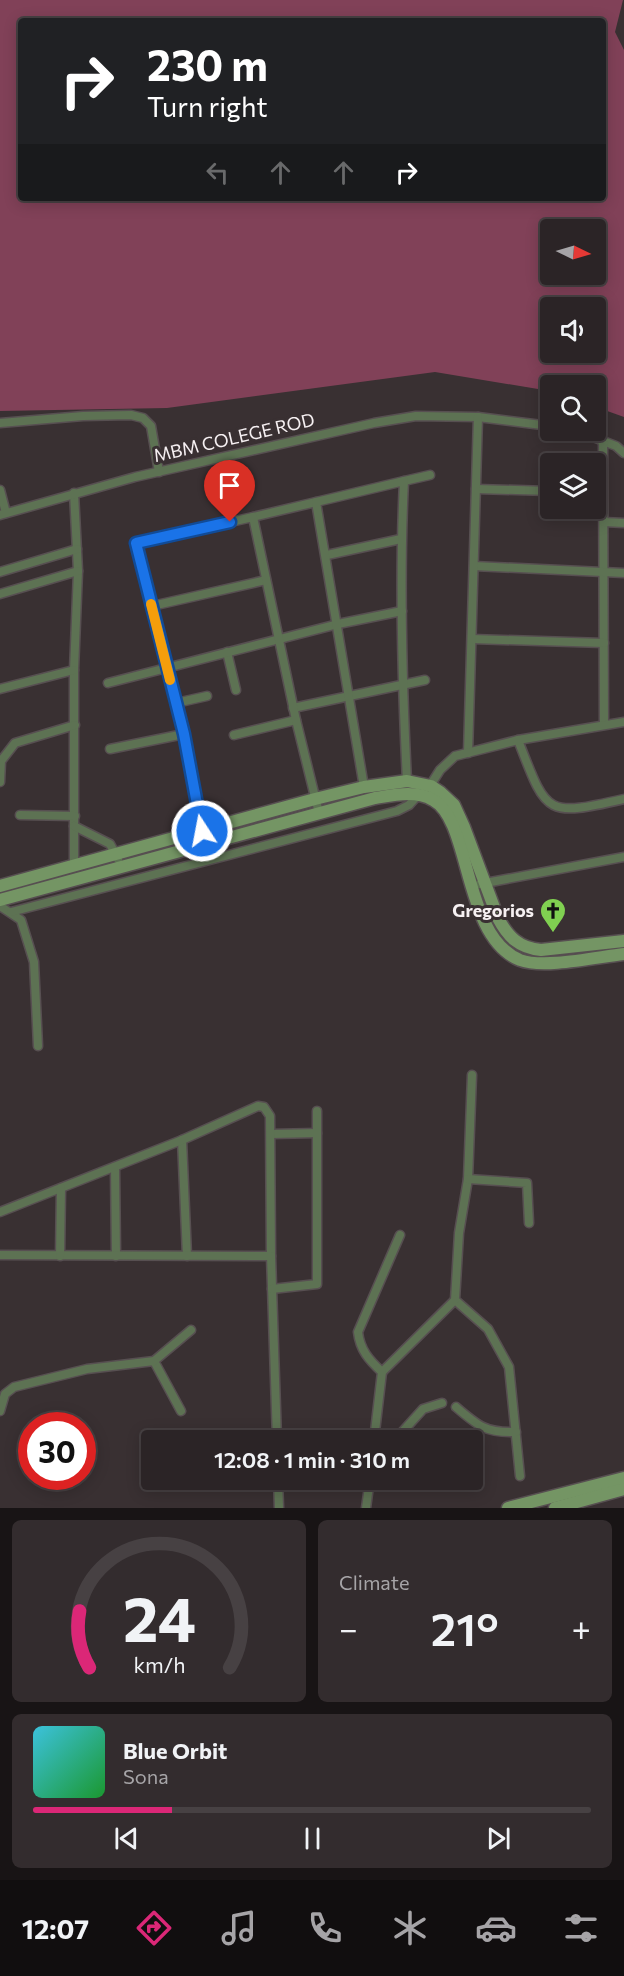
<!DOCTYPE html>
<html lang="en">
<head>
<meta charset="utf-8">
<style>
  :root { --surface:#2b2426; --page:#332c2e; --text:#f1f3f6; --muted:#a6a4a7; --line:#474143; --accent:#db2777 }
  body { margin:0; font-family:Commissioner,sans-serif; background:var(--page); color:var(--text); height:100vh; display:flex; flex-direction:column; font-size:22px; white-space:nowrap }
  * { box-sizing:border-box; margin:0 }
  p { font-size:20px; color:var(--muted) }
  .icon { flex:none; width:33px; height:33px; fill:none; stroke:currentColor; stroke-width:2; stroke-linecap:round; stroke-linejoin:round }
  .map { position:relative; height:1508px; overflow:hidden }
  .details { display:flex; flex-direction:column; gap:12px; padding:12px; background:#181415; flex:1 }
  .details>* { flex:none }
  .top-card { position:absolute; left:18px; top:18px; width:588px; height:183px; border-radius:6px; box-shadow:0 3px 15px #0003,0 0 0 2px var(--line); background:#202124; color:#fff; overflow:hidden }
  .needle { width:39px; rotate:95deg }
  .fabs { position:absolute; left:540px; top:219px; display:grid; gap:12px }
  .fabs a { display:grid; place-items:center; width:66px; height:66px; border-radius:6px; background:var(--surface); box-shadow:0 3px 15px #0003,0 0 0 2px var(--line); font-size:30px }
  .speed { position:absolute; left:18px; top:1412px; display:flex; gap:12px; font-size:30px; font-weight:700; text-align:center }
  .speed>* { display:grid; place-content:center; width:78px; height:78px; border-radius:50%; background:var(--surface); box-shadow:0 3px 15px #0003,0 0 0 2px var(--line); line-height:1 }
  .speed .limit { border:9px solid #d22; background:#fff; color:#111 }
  .pin { position:absolute; display:grid; place-items:center; width:51px; height:51px; color:#fff; margin:-62px -26px; border-radius:50% 50% 50% 0; rotate:-45deg; box-shadow:0 0 6px #0007 }
  .pin .icon { rotate:45deg }
  .me { position:absolute; width:66px; margin:-33px; rotate:349deg; stroke-linejoin:round; filter:drop-shadow(0 0 4px #0008) }
  .turn { display:flex; align-items:center; gap:21px; height:126px; padding:0 30px; font-size:27px }
  .turn .icon { width:78px; height:78px; stroke-width:2.5 }
  .turn b { display:block; font-size:42px; line-height:51px }
  .lanes { display:flex; align-items:center; height:57px; padding:0 30px; background:#0003; justify-content:center; gap:30px; direction:ltr }
  .lanes .off { opacity:.35 }
  .big { font-size:45px; font-weight:600; line-height:1.1 }
  .details .widget { flex:1; display:flex; flex-direction:column; justify-content:center; gap:9px; min-width:0; padding:0 21px; border-radius:9px; background:var(--page) }
  .details .dial { align-items:center; gap:0 }
  .dial svg { height:156px; overflow:visible; fill:none; stroke:var(--line); stroke-width:7; stroke-linecap:round; text-anchor:middle }
  .dial text { fill:var(--text); stroke:none }
  .song { display:flex; align-items:center; gap:18px }
  .cover { width:72px; height:72px; border-radius:9px; background:linear-gradient(135deg,hsl(190 70% 55%),hsl(130 70% 35%)) }
  .played { height:6px; border-radius:3px; background:linear-gradient(90deg,var(--accent) 25%,var(--line) 25%) }
  .keys { display:flex; justify-content:space-around; direction:ltr }
  .heat { display:flex; justify-content:space-between; align-items:center; font-size:33px; direction:ltr }
  .details .tiles { flex:1; display:grid; gap:12px; grid-template-columns:1fr 1fr }
  .widget:last-child { grid-column:span 2 }
  .trip { position:absolute; left:141px; top:1430px; width:342px; height:60px; border-radius:6px; background:var(--surface); box-shadow:0 3px 15px #0003,0 0 0 2px var(--line); font-weight:600; line-height:60px; text-align:center }
  .dock { display:flex; height:96px; justify-content:space-around; align-items:center; background:#110e0f; color:var(--muted) }
  .dock .icon { width:42px; height:42px }
  .dock .current { color:var(--accent) }
  .dock b { font-size:27px; color:var(--text) }
  .map>svg:first-child { display:block }
</style>
</head>
<body>
<div class="map">
<svg width="624" height="1508" viewBox="0 0 624 1508">
  <rect width="100%" height="100%" fill="#393032"/>
  <path fill="#814158" fill-rule="evenodd" d="M0,0H623L615,32L624,50V417L596,407V386H550V391L435,372L167,408L0,411ZM21,21H603V198H21ZM550,230H596V274H550ZM550,308H596V352H550Z"/>
  <g fill="none" stroke-linecap="round" stroke-linejoin="round">
    <defs>
      <g id="street">
        <path d="M0,423L83,416L131,415L143,418L151,426L159,472"/>
        <path d="M575,430L616,446L624,453"/>
        <path d="M603,440L604,724"/>
        <path d="M404,481L430,475"/>
        <path d="M476,489L550,491"/>
        <path d="M0,490L6,513"/>
        <path d="M74,493L78,571L74,670V866"/>
        <path d="M0,515L135,477L374,423L416,416L478,417L550,426"/>
        <path d="M253,517L316,502"/>
        <path d="M604,522L624,523"/>
        <path d="M327,555L401,539"/>
        <path d="M474,566L624,573"/>
        <path d="M0,572L77,549"/>
        <path d="M0,594L78,571"/>
        <path d="M152,606L266,580"/>
        <path d="M472,639L604,643"/>
        <path d="M227,652L236,690"/>
        <path d="M108,683L338,624L402,611"/>
        <path d="M0,689L74,670"/>
        <path d="M176,703L207,696"/>
        <path d="M293,708L425,680"/>
        <path d="M234,735L296,720"/>
        <path d="M518,740C547,815 545,817 624,799"/>
        <path d="M110,749L184,734"/>
        <path d="M468,753L478,417"/>
        <path d="M0,782L1,761L15,743L75,725"/>
        <path d="M364,787L316,502L404,481C399,581 402,681 407,781"/>
        <path d="M428,789L440,770L455,756L518,740L624,722"/>
        <path d="M20,815L75,816"/>
        <path d="M74,826L110,844L118,859"/>
        <path d="M204,835L184,734L136,543L253,517L296,720L319,813"/>
        <path d="M480,884L624,857"/>
        <path d="M0,906L21,920L34,962L38,1046"/>
        <path d="M11,912L397,811L409,805L418,795"/>
        <path d="M472,1075L468,1179L459,1233L455,1300L488,1329L509,1367L520,1476"/>
        <path d="M271,1134L317,1133"/>
        <path d="M182,1140L187,1256"/>
        <path d="M115,1167L116,1256"/>
        <path d="M468,1179L527,1183L529,1223"/>
        <path d="M0,1212L182,1140L258,1106L264,1107L270,1116L271,1256"/>
        <path d="M0,1255L271,1256L277,1440"/>
        <path d="M60,1256L61,1188"/>
        <path d="M272,1289L317,1284V1111"/>
        <path d="M154,1361L181,1411"/>
        <path d="M382,1372L455,1300"/>
        <path d="M456,1407C478,1426 486,1433 516,1432"/>
        <path d="M0,1411L5,1394L14,1387L87,1369L154,1361L191,1330"/>
        <path d="M374,1440L382,1372C369,1360 360,1350 358,1332L400,1235"/>
        <path d="M395,1440L423,1409L442,1403"/>
        <path d="M278,1479L279,1508"/>
        <path d="M366,1508L370,1479"/>
      </g>
      <g id="secondary">
        <path d="M0,886L315,799L364,787L407,781L431,786L440,792L454,805L464,827L498,918C508,937 519,948 541,950L624,941"/>
        <path d="M0,900L375,798C394,795 416,790 433,800C472,821 462,936 520,960C544,969 597,957 624,954"/>
        <path d="M508,1508L624,1478"/>
        <path d="M555,1508L624,1489"/>
      </g>
    </defs>
    <use href="#street" stroke="#574f51" stroke-width="11"/>
    <use href="#secondary" stroke="#574f51" stroke-width="15"/>
    <use href="#street" stroke="#5d7253" stroke-width="8"/>
    <use href="#secondary" stroke="#749564" stroke-width="12"/>
  </g>
  <g fill="none" stroke-linecap="round" stroke-linejoin="round">
    <defs>
      <path id="route" d="M202,831L184,734L136,543L230,522"/>
    </defs>
    <use href="#route" stroke="#114b97" stroke-width="15"/>
    <use href="#route" stroke="#1a73e8" stroke-width="10"/>
    <path stroke="#f59e0b" stroke-width="10" d="M151,604L170,680"/>
  </g>
  <defs>
    <symbol id="church-pin" viewBox="-11 -11 22 30"><path d="M0 17L-7.5 6A9.5 9.5 0 1 1 7.5 6Z" fill="#80d051" stroke="#393032"/><path d="M-1.2-6h2.4v3.5h3.3v2.4h-3.3V6h-2.4V-.1h-3.3v-2.4h3.3Z" fill="#111"/></symbol>
  </defs>
  <g fill-rule="evenodd">
    <use href="#church-pin" x="538" y="896" width="30" height="40"/>
  </g>
  <g text-anchor="middle" stroke-width="6" stroke-linejoin="round" paint-order="stroke">
    <g font-size="18" fill="#f6f0f2" stroke="#393032">
      <text transform="translate(234 438) rotate(-13)" y="6">MBM COLEGE ROD</text>
    </g>
    <g font-size="18" font-weight="bold" fill="#f6f0f2" stroke="#393032" text-anchor="end">
      <text x="534" y="917">Gregorios</text>
    </g>
  </g>
</svg>
<div class="fabs">
<a><svg class="needle" viewBox="-14 -14 28 28"><path d="M0-13l5 13h-10z" fill="#e53935"/><path d="M0 13l5-13h-10z" fill="#a6a4a7"/></svg></a>
<a><svg class="icon" aria-label="sound" viewBox="0 0 24 24"><path d="M4 9h4l5-4v14l-5-4H4zM17 9q2 3 0 6"/></svg></a>
<a><svg class="icon" aria-label="search" viewBox="0 0 24 24"><circle cx="10" cy="10" r="6"/><path d="M15 15l6 6"/></svg></a>
<a><svg class="icon" aria-label="layers" viewBox="0 0 24 24"><path d="M12 4l9 5-9 5-9-5zM3 14l9 5 9-5"/></svg></a>
</div>
<div class="speed"><div class="limit">30</div></div>
<div class="pin" style="left:230px;top:522px;background:#d93025"><svg class="icon" aria-label="arrive" viewBox="0 0 24 24"><path d="M6 21V4h12l-3 4 3 4H6"/></svg></div>
<svg class="me" style="left:202px;top:831px" viewBox="-20 -20 40 40"><circle r="17" fill="#1a73e8" stroke="#fff" stroke-width="3"/><path d="M0-11L8 9 0 5-8 9z" fill="#fff"/></svg>
<div class="trip">12:08 · 1 min · 310 m</div>
<div class="top-card">
<div class="turn"><svg class="icon" aria-label="right" viewBox="0 0 24 24"><path d="M7 20v-9h11M14 6l5 5-5 5"/></svg><div><b>230 m</b>Turn right</div></div>
<div class="lanes"><svg class="icon off" aria-label="left" viewBox="0 0 24 24"><path d="M17 20v-9H6M10 6l-5 5 5 5"/></svg><svg class="icon off" aria-label="ahead" viewBox="0 0 24 24"><path d="M12 20V5M6 11l6-6 6 6"/></svg><svg class="icon off" aria-label="ahead" viewBox="0 0 24 24"><path d="M12 20V5M6 11l6-6 6 6"/></svg><svg class="icon" aria-label="right" viewBox="0 0 24 24"><path d="M7 20v-9h11M14 6l5 5-5 5"/></svg></div>
</div>
</div>
<section class="details">
<div class="tiles">
<div class="widget dial"><svg viewBox="0 0 100 80">
<path d="M14 69A42 42 0 1 1 86 69"/>
<path d="M14 69A42 42 0 0 1 9 40" stroke="#db2777"/>
<text x="50" y="56" font-size="32" font-weight="700">24</text>
<text x="50" y="72" font-size="11">km/h</text>
</svg></div>
<div class="widget"><p>Climate</p>
<div class="heat"><a>−</a><b class="big">21°</b><a>+</a></div>
</div>
<div class="widget">
<div class="song"><i class="cover"></i><div><b>Blue Orbit</b><p>Sona</p></div></div>
<div class="played"></div>
<div class="keys"><svg class="icon" aria-label="previous" viewBox="0 0 24 24"><path d="M18 5L8 12l10 7zM5 5v14"/></svg><svg class="icon" aria-label="pause" viewBox="0 0 24 24"><path d="M8 5v14M16 5v14"/></svg><svg class="icon" aria-label="next" viewBox="0 0 24 24"><path d="M6 5l10 7-10 7zM19 5v14"/></svg></div>
</div>
</div>
</section>
<nav class="dock">
<b>12:07</b>
<svg class="icon current" aria-label="directions" viewBox="0 0 24 24"><path d="M12 3l9 9-9 9-9-9zM9 14v-3h6M13 9l2 2-2 2"/></svg>
<svg class="icon" aria-label="music" viewBox="0 0 24 24"><path d="M9 18V5l10-2v13"/><circle cx="6" cy="18" r="3"/><circle cx="16" cy="16" r="3"/></svg>
<svg class="icon" aria-label="phone" viewBox="0 0 24 24"><path d="M5 4h4l2 5-3 2q2 4 5 5l2-3 5 2v4C11 20 4 13 5 4z"/></svg>
<svg class="icon" aria-label="climate" viewBox="0 0 24 24"><path d="M12 3v18M4 7l16 10M4 17L20 7"/></svg>
<svg class="icon" aria-label="car" viewBox="0 0 24 24"><path d="M5 17H2v-5l4-1 3-4h7l3 4 3 1v5h-3M9 17h6M6 11h13"/><circle cx="7" cy="17" r="2"/><circle cx="17" cy="17" r="2"/></svg>
<svg class="icon" aria-label="filters" viewBox="0 0 24 24"><path d="M4 7h16M4 17h16"/><circle cx="9" cy="7" r="2"/><circle cx="15" cy="17" r="2"/></svg>
</nav>
</body>
</html>
